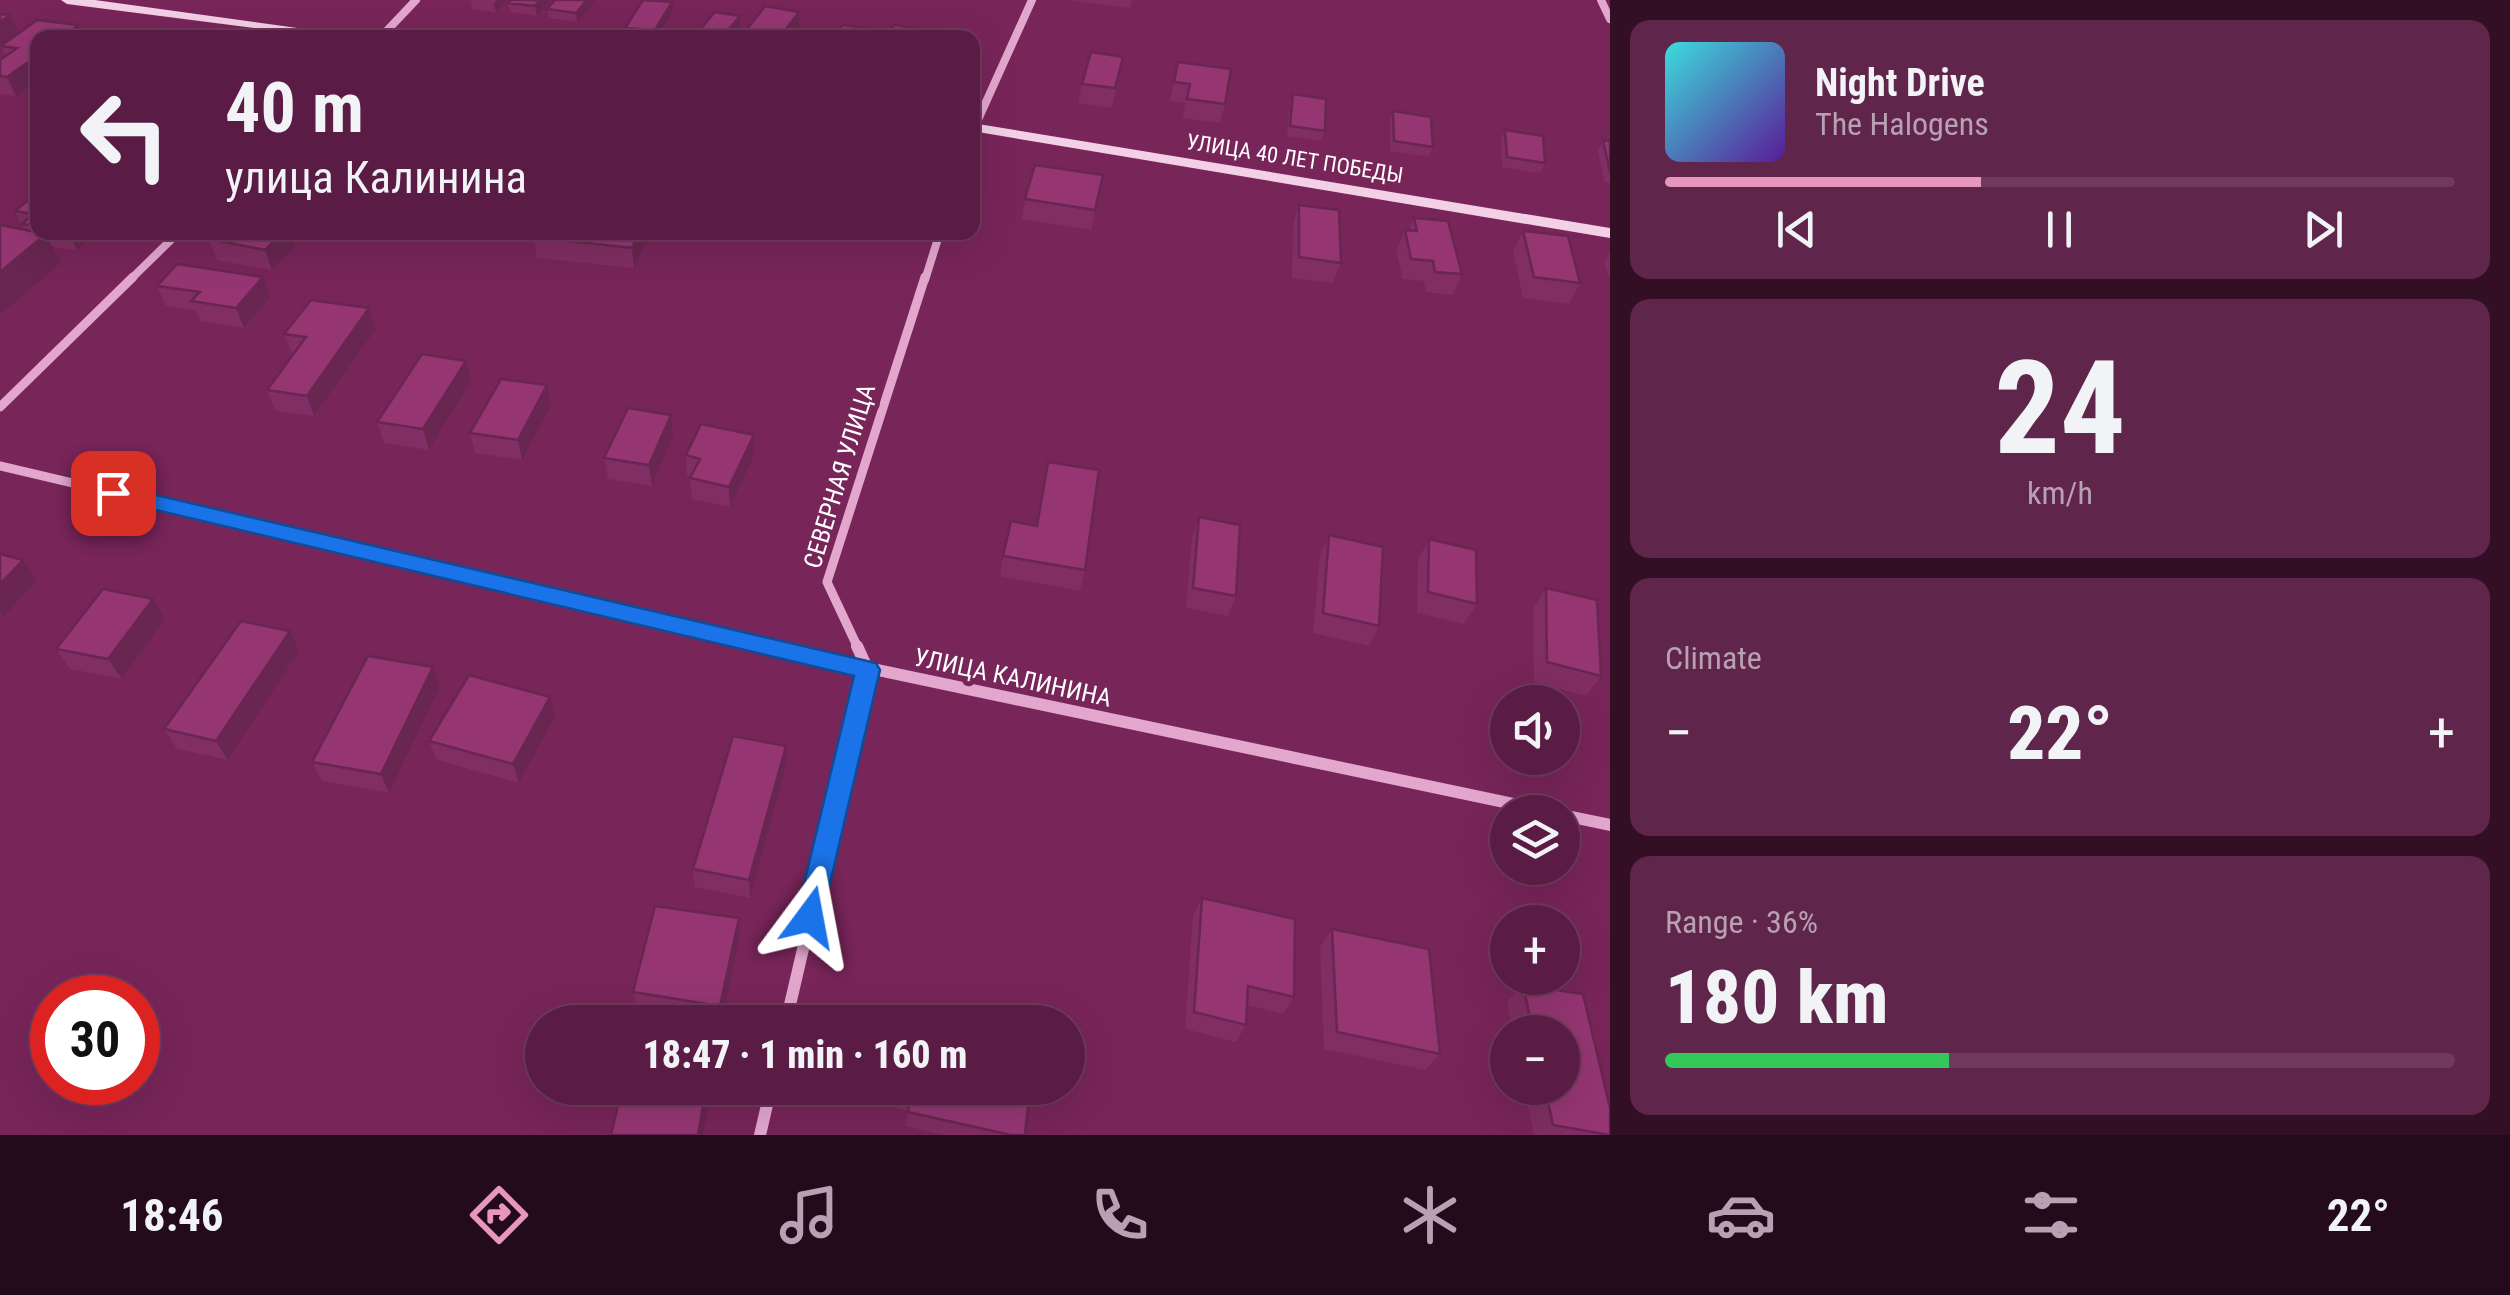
<!DOCTYPE html>
<html lang="en">
<head>
<meta charset="utf-8">
<style>
  :root { --surface:#5a1c44; --page:#60254b; --text:#f1f3f6; --muted:#b8a1b2; --line:#6f3a5d; --accent:#e797bd }
  body { margin:0; font-family:"Roboto Condensed",sans-serif; background:var(--page); color:var(--text); height:100vh; display:flex; flex-direction:column; font-size:38px; white-space:nowrap }
  * { box-sizing:border-box; margin:0 }
  p { font-size:32px; color:var(--muted) }
  .icon { flex:none; width:55px; height:55px; fill:none; stroke:currentColor; stroke-width:2; stroke-linecap:round; stroke-linejoin:round }
  .map { position:relative; flex:1; overflow:hidden }
  .sheet { display:flex; flex-direction:column; gap:20px; padding:20px; background:#320f25; width:900px }
  .sheet>* { flex:none }
  .guide { position:absolute; left:30px; top:30px; width:950px; height:210px; border-radius:20px; box-shadow:0 10px 40px #0002,0 0 0 2px var(--line); background:#5a1c44; color:var(--text); overflow:hidden }
  .buttons { position:absolute; left:1490px; top:685px; display:grid; gap:20px }
  .buttons a { display:grid; place-items:center; width:90px; height:90px; border-radius:50%; background:var(--surface); box-shadow:0 10px 40px #0002,0 0 0 2px var(--line); font-size:50px }
  .speed { position:absolute; left:30px; top:975px; display:flex; gap:20px; font-size:50px; font-weight:700; text-align:center }
  .speed>* { display:grid; place-content:center; width:130px; height:130px; border-radius:50%; background:var(--surface); box-shadow:0 10px 40px #0002,0 0 0 2px var(--line); line-height:1 }
  .speed .limit { border:15px solid #d22; background:#fff; color:#111 }
  .pin { position:absolute; display:grid; place-items:center; width:85px; height:85px; color:#fff; margin:-42px; border-radius:20px; box-shadow:0 5px 15px #0006 }
  .me { position:absolute; width:110px; margin:-55px; rotate:13deg; stroke-linejoin:round; filter:drop-shadow(0 0 8px #0008) }
  .turn { display:flex; align-items:center; gap:35px; height:210px; padding:0 30px; font-size:45px }
  .turn .icon { width:130px; height:130px; stroke-width:2.5 }
  .turn b { display:block; font-size:70px; line-height:85px }
  .big { font-size:75px; font-weight:800; line-height:1.1 }
  .sheet .card { flex:1; display:flex; flex-direction:column; justify-content:center; gap:15px; min-width:0; padding:0 35px; border-radius:20px; background:var(--page) }
  .sheet .dial { align-items:center; gap:0 }
  .dial b { font-size:130px; line-height:1 }
  .song { display:flex; align-items:center; gap:30px }
  .cover { width:120px; height:120px; border-radius:15px; background:linear-gradient(135deg,hsl(180 70% 55%),hsl(270 70% 35%)) }
  .played { height:10px; border-radius:5px; background:linear-gradient(90deg,var(--accent) 40%,var(--line) 40%) }
  .keys { display:flex; justify-content:space-around; direction:ltr }
  .heat { display:flex; justify-content:space-between; align-items:center; font-size:55px; direction:ltr }
  .charge { height:15px; border-radius:8px; background:linear-gradient(90deg,#34c759 36%,var(--line) 0) }
  .trip { position:absolute; left:525px; top:1005px; width:560px; height:100px; border-radius:50px; background:var(--surface); box-shadow:0 10px 40px #0002,0 0 0 2px var(--line); font-weight:800; line-height:100px; text-align:center }
  .dock { display:flex; height:160px; justify-content:space-around; align-items:center; background:#240b1b; color:var(--muted) }
  .dock .icon { width:70px; height:70px }
  .dock .current { color:var(--accent) }
  .dock b { font-size:45px; color:var(--text) }
  main { display:flex; flex:1; min-height:0 }
  .map>svg:first-child { display:block }
</style>
</head>
<body>
<main>
<div class="map">
<svg width="1610" height="1135" viewBox="0 0 1610 1135">
  <rect width="100%" height="100%" fill="#78255a"/>
  <g fill="none" stroke-linecap="round" stroke-linejoin="round">
    <g stroke="#e3a7ce" stroke-width="8">
      <path d="M1601,0L1610,19"/>
      <path d="M380,38L416,0"/>
      <path d="M972,133L1032,0"/>
      <path d="M130,280L179,232"/>
      <path d="M925,280L940,232"/>
    </g>
    <g stroke="#e3a7ce" stroke-width="9">
      <path d="M0,407L133,277"/>
      <path d="M0,466L775,648"/>
      <path d="M858,648L827,582L925,277"/>
    </g>
    <g stroke="#e3a7ce" stroke-width="12">
      <path d="M764,646L1551,812"/>
      <path d="M1562,815L1610,825"/>
      <path d="M786,1022L868,670L857,646"/>
      <path d="M760,1135L771,1088"/>
    </g>
    <g fill="#f3d0e6" fill-rule="evenodd">
      <path d="M61,0H95L370,38H331L67,4Z"/>
      <path d="M972,123L1610,228V238L972,131Z"/>
    </g>
  </g>
  <g fill="#802e63">
    <path d="M471,0H508L496,12L472,9Z"/>
    <path d="M550,0L537,16L510,12L508,3Z"/>
    <path d="M596,0L577,22L549,18L547,9Z"/>
    <path d="M1065,0H1132L1130,8Z"/>
    <path d="M672,2L673,11L657,38L626,37L625,28Z"/>
    <path d="M799,12V30L793,38H745V32Z"/>
    <path d="M10,15L18,33L78,25L84,38H38L16,96L0,94V60L6,56L1,46Z"/>
    <path d="M740,16V26L731,38H698V32Z"/>
    <path d="M1178,62L1225,104L1220,123L1183,118L1185,103L1170,101Z"/>
    <path d="M1119,76L1112,108L1078,103L1082,84Z"/>
    <path d="M1293,94L1325,131L1321,141L1287,136L1290,104Z"/>
    <path d="M1393,111L1433,147L1429,157L1390,151V121Z"/>
    <path d="M1505,130L1545,163L1541,173L1502,167L1501,140Z"/>
    <path d="M1603,140L1610,141V183L1604,182L1598,151Z"/>
    <path d="M1103,175L1091,230L1022,219L1025,199Z"/>
    <path d="M38,192V232H96L77,250L53,247L61,263L0,315V225L24,230L15,211Z"/>
    <path d="M1299,205L1341,263L1333,283L1292,278L1293,225Z"/>
    <path d="M1414,218L1462,274L1453,295L1426,292L1424,281L1403,279L1396,251L1405,230L1409,231Z"/>
    <path d="M1523,231L1580,283L1569,304L1523,298L1513,251Z"/>
    <path d="M216,232H290L295,247L272,270L217,260L209,239Z"/>
    <path d="M651,232L634,268L537,258L533,237Z"/>
    <path d="M1610,252V280L1604,263Z"/>
    <path d="M263,277L270,297L244,328L200,321L196,311L166,306L157,286Z"/>
    <path d="M369,308L376,329L314,416L276,411L267,390L293,355L284,334Z"/>
    <path d="M471,381L429,450L384,443L377,422Z"/>
    <path d="M547,385L551,406L522,460L475,453L470,433Z"/>
    <path d="M673,436L652,486L608,479L604,458Z"/>
    <path d="M686,455L754,456L730,507L692,499L690,477L687,476Z"/>
    <path d="M1199,517L1236,596L1228,616L1186,608L1192,538Z"/>
    <path d="M1036,526L1085,570L1080,591L1000,576L1003,556Z"/>
    <path d="M1329,535L1379,626L1369,646L1313,633L1320,555Z"/>
    <path d="M1429,539L1477,604L1464,624L1417,613L1418,560Z"/>
    <path d="M1546,588L1601,676L1586,696L1534,682L1533,608Z"/>
    <path d="M165,619L122,679L70,669L56,649Z"/>
    <path d="M290,631L299,651L228,760L177,749L164,729Z"/>
    <path d="M440,687L389,793L322,781L312,762Z"/>
    <path d="M555,717L519,783L437,760L429,741Z"/>
    <path d="M786,766L750,898L695,887L693,869Z"/>
    <path d="M1202,898L1294,997L1283,1014L1247,1005L1246,1025L1236,1042L1185,1029L1193,916Z"/>
    <path d="M739,918L740,936L722,1022L637,1008L633,992Z"/>
    <path d="M1332,929L1440,1054L1425,1070L1324,1049L1320,947Z"/>
    <path d="M1523,985L1583,994L1610,1108V1135H1534L1524,1088H1562V1032H1513L1507,1001Z"/>
    <path d="M868,1088H1030L1025,1135H943L906,1126L908,1111L866,1101Z"/>
  </g>
  <g fill="#682650">
    <path d="M497,0H508L496,12L494,3Z"/>
    <path d="M540,0H550L537,16L535,6Z"/>
    <path d="M587,0H596L577,22L576,13Z"/>
    <path d="M672,2L673,11L657,38H655V30Z"/>
    <path d="M799,12V30L793,38H780Z"/>
    <path d="M10,15L19,34L0,46V22Z"/>
    <path d="M740,16V26L731,38H723Z"/>
    <path d="M78,25L84,38H62Z"/>
    <path d="M38,55V80L16,96L7,77Z"/>
    <path d="M68,232H96L77,250Z"/>
    <path d="M282,232H290L295,247L272,270L265,250Z"/>
    <path d="M639,232H651L634,268L632,248Z"/>
    <path d="M46,234L61,263L0,315V272Z"/>
    <path d="M263,277L270,297L244,328L236,308Z"/>
    <path d="M369,308L376,329L314,416L307,396Z"/>
    <path d="M466,361L471,381L429,450L423,429Z"/>
    <path d="M547,385L551,406L522,460L518,440Z"/>
    <path d="M671,415L673,436L652,486L649,465Z"/>
    <path d="M754,435V456L730,507L729,487Z"/>
    <path d="M23,560L37,580L4,616L0,611V584Z"/>
    <path d="M153,599L165,619L122,679L108,659Z"/>
    <path d="M290,631L299,651L228,760L216,741Z"/>
    <path d="M433,667L440,687L389,793L381,774Z"/>
    <path d="M550,697L555,717L519,783L513,764Z"/>
    <path d="M786,746V766L750,898L749,880Z"/>
    <path d="M739,918L740,936L722,1022L720,1006Z"/>
    <path d="M706,1088H711L703,1135H698Z"/>
  </g>
  <g fill="#953673" stroke="#682650" stroke-width="2.5">
    <path d="M511,0H540L535,6L508,3Z"/>
    <path d="M555,0H587L576,13L547,9Z"/>
    <path d="M643,0L672,2L655,30L625,28Z"/>
    <path d="M765,6L799,12L780,37L745,32Z"/>
    <path d="M715,12L740,16L723,36L698,32Z"/>
    <path d="M0,14L10,15L0,22Z"/>
    <path d="M37,20L78,25L62,38H38V55L7,77L0,76V60L17,48L1,46Z"/>
    <path d="M842,25L867,28L861,38H835Z"/>
    <path d="M894,25L951,34L949,38H867L869,35L886,37Z"/>
    <path d="M94,35L116,38H90Z"/>
    <path d="M1091,52L1123,57L1115,88L1082,84Z"/>
    <path d="M1178,62L1231,69L1225,104L1187,99L1190,84L1174,82Z"/>
    <path d="M1293,94L1326,99L1325,131L1290,126Z"/>
    <path d="M1393,111L1431,117L1433,147L1394,141Z"/>
    <path d="M1505,130L1543,136L1545,163L1507,157Z"/>
    <path d="M1603,140L1610,141V172Z"/>
    <path d="M1035,165L1103,175L1095,210L1025,199Z"/>
    <path d="M38,192V226L22,224L33,214L15,211Z"/>
    <path d="M1299,205L1339,210L1341,263L1299,257Z"/>
    <path d="M1414,218L1448,221L1462,274L1435,272L1433,261L1411,259L1405,230L1417,231Z"/>
    <path d="M0,225L46,234L0,272Z"/>
    <path d="M1523,231L1568,236L1580,283L1534,277Z"/>
    <path d="M216,232H282L265,250L209,239Z"/>
    <path d="M536,232H639L632,248L533,237Z"/>
    <path d="M177,264L263,277L236,308L191,301L200,292L157,286Z"/>
    <path d="M311,300L369,308L307,396L267,390L306,337L284,334Z"/>
    <path d="M422,354L466,361L423,429L377,422Z"/>
    <path d="M501,379L547,385L518,440L470,433Z"/>
    <path d="M628,408L671,415L649,465L604,458Z"/>
    <path d="M701,424L754,435L729,487L690,478L700,459L686,455Z"/>
    <path d="M1048,462L1099,470L1085,570L1003,556L1011,521L1037,526Z"/>
    <path d="M1199,517L1240,525L1236,596L1193,588Z"/>
    <path d="M1329,535L1383,547L1379,626L1323,613Z"/>
    <path d="M1429,539L1476,550L1477,604L1428,592Z"/>
    <path d="M0,554L23,560L0,584Z"/>
    <path d="M1546,588L1597,600L1601,676L1547,662Z"/>
    <path d="M103,589L153,599L108,659L56,649Z"/>
    <path d="M241,621L290,631L216,741L164,729Z"/>
    <path d="M368,656L433,667L381,774L312,762Z"/>
    <path d="M469,675L550,697L513,764L429,741Z"/>
    <path d="M733,736L786,746L749,880L693,869Z"/>
    <path d="M1202,898L1295,919L1294,997L1248,986L1246,1025L1194,1012Z"/>
    <path d="M655,906L739,918L720,1006L633,992Z"/>
    <path d="M1332,929L1429,949L1440,1054L1337,1032Z"/>
    <path d="M1523,985L1583,994L1610,1108V1135L1553,1125L1545,1088H1562V1032H1533Z"/>
    <path d="M622,1088H706L698,1135H611Z"/>
    <path d="M873,1088H1030L1025,1135H1011L908,1112L910,1096Z"/>
  </g>
  <path fill="#1a73e8" stroke="#114b97" stroke-width="2.5" d="M113,485L876,663L880,670L820,926L810,930L800,926L796,917L854,676L106,498V487Z"/>
  <g text-anchor="middle" stroke-width="10" stroke-linejoin="round" paint-order="stroke">
    <g font-size="22" fill="#fff" stroke="#78255a">
      <text transform="translate(1295 158) rotate(9)" y="8">УЛИЦА 40 ЛЕТ ПОБЕДЫ</text>
    </g>
    <g font-size="25" fill="#fff" stroke="#78255a">
      <text transform="translate(839 476) rotate(-73)" y="9">СЕВЕРНАЯ УЛИЦА</text>
      <text transform="translate(1013 677) rotate(12)" y="9">УЛИЦА КАЛИНИНА</text>
    </g>
  </g>
</svg>
<div class="buttons">
<a><svg class="icon" aria-label="sound" viewBox="0 0 24 24"><path d="M4 9h4l5-4v14l-5-4H4zM17 9q2 3 0 6"/></svg></a>
<a><svg class="icon" aria-label="layers" viewBox="0 0 24 24"><path d="M12 4l9 5-9 5-9-5zM3 14l9 5 9-5"/></svg></a>
<a>+</a>
<a>−</a>
</div>
<div class="speed"><div class="limit">30</div></div>
<div class="pin" style="left:113px;top:493px;background:#d93025"><svg class="icon" aria-label="arrive" viewBox="0 0 24 24"><path d="M6 21V4h12l-3 4 3 4H6"/></svg></div>
<svg class="me" style="left:810px;top:917px" viewBox="-20 -20 40 40"><path d="M0-17L14 15 0 8-14 15z" fill="#1a73e8" stroke="#fff" stroke-width="4"/></svg>
<div class="trip">18:47 · 1 min · 160 m</div>
<div class="guide">
<div class="turn"><svg class="icon" aria-label="left" viewBox="0 0 24 24"><path d="M17 20v-9H6M10 6l-5 5 5 5"/></svg><div><b>40 m</b>улица Калинина</div></div>
</div>
</div>
<section class="sheet">
<div class="card">
<div class="song"><i class="cover"></i><div><b>Night Drive</b><p>The Halogens</p></div></div>
<div class="played"></div>
<div class="keys"><svg class="icon" aria-label="previous" viewBox="0 0 24 24"><path d="M18 5L8 12l10 7zM5 5v14"/></svg><svg class="icon" aria-label="pause" viewBox="0 0 24 24"><path d="M8 5v14M16 5v14"/></svg><svg class="icon" aria-label="next" viewBox="0 0 24 24"><path d="M6 5l10 7-10 7zM19 5v14"/></svg></div>
</div>
<div class="card dial"><b>24</b><p>km/h</p></div>
<div class="card"><p>Climate</p>
<div class="heat"><a>−</a><b class="big">22°</b><a>+</a></div>
</div>
<div class="card"><p>Range · 36%</p><b class="big">180 km</b><div class="charge"></div></div>
</section>
</main>
<nav class="dock">
<b>18:46</b>
<svg class="icon current" aria-label="directions" viewBox="0 0 24 24"><path d="M12 3l9 9-9 9-9-9zM9 14v-3h6M13 9l2 2-2 2"/></svg>
<svg class="icon" aria-label="music" viewBox="0 0 24 24"><path d="M9 18V5l10-2v13"/><circle cx="6" cy="18" r="3"/><circle cx="16" cy="16" r="3"/></svg>
<svg class="icon" aria-label="phone" viewBox="0 0 24 24"><path d="M5 4h4l2 5-3 2q2 4 5 5l2-3 5 2v4C11 20 4 13 5 4z"/></svg>
<svg class="icon" aria-label="climate" viewBox="0 0 24 24"><path d="M12 3v18M4 7l16 10M4 17L20 7"/></svg>
<svg class="icon" aria-label="car" viewBox="0 0 24 24"><path d="M5 17H2v-5l4-1 3-4h7l3 4 3 1v5h-3M9 17h6M6 11h13"/><circle cx="7" cy="17" r="2"/><circle cx="17" cy="17" r="2"/></svg>
<svg class="icon" aria-label="filters" viewBox="0 0 24 24"><path d="M4 7h16M4 17h16"/><circle cx="9" cy="7" r="2"/><circle cx="15" cy="17" r="2"/></svg>
<b>22°</b>
</nav>
</body>
</html>
